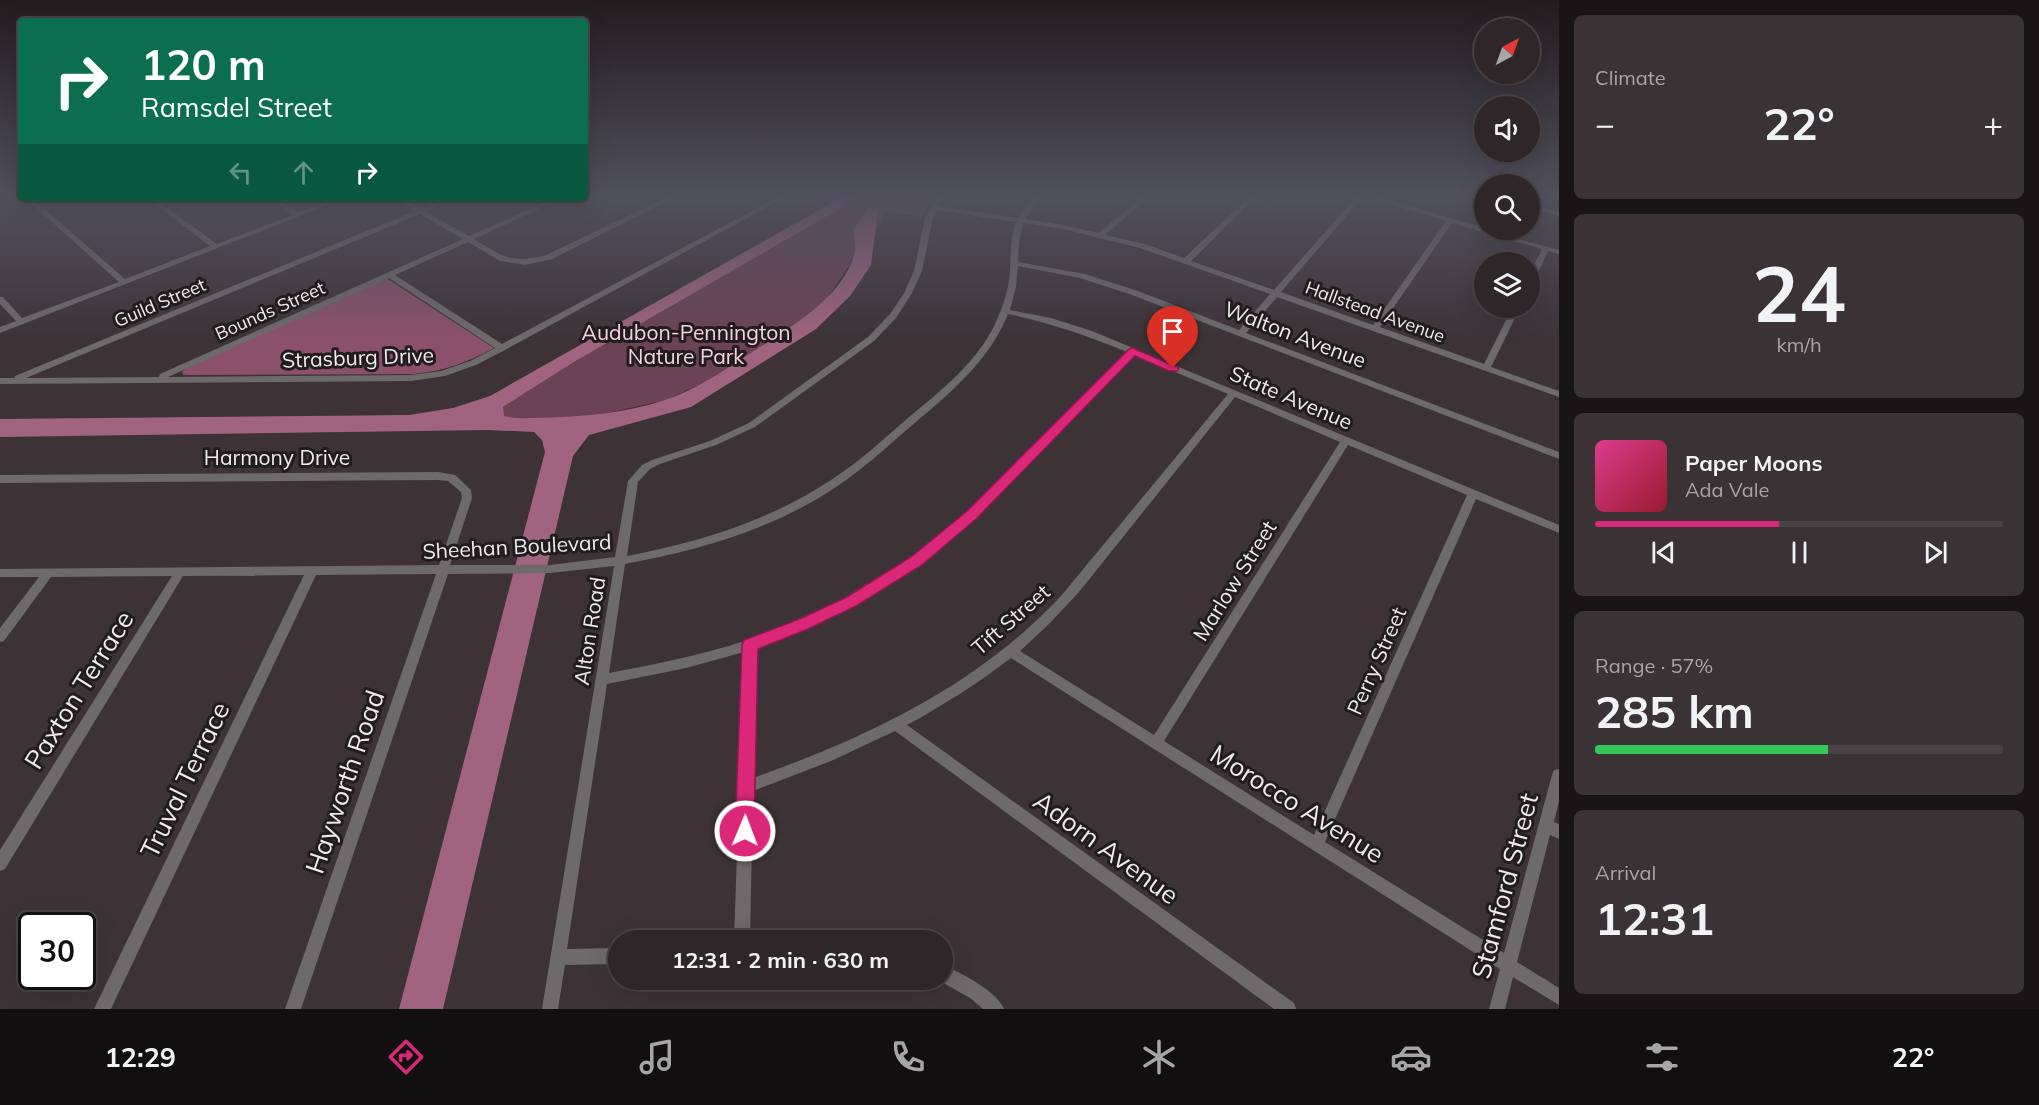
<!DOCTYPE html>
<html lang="en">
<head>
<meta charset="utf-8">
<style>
  :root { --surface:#2e2629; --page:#3a3235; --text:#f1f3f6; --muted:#a7a5a8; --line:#494346; --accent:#db2777 }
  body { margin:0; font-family:Mulish,sans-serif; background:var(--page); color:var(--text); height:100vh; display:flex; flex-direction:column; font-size:22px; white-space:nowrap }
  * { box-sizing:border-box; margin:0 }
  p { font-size:20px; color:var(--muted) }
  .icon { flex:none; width:33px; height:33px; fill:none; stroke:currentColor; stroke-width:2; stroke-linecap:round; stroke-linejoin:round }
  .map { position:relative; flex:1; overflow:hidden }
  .details { display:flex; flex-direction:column; gap:15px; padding:15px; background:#191517; width:480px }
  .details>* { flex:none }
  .guide { position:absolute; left:18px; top:18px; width:570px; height:183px; border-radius:6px; box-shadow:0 6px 24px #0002,0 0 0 2px var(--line); background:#0b6e4f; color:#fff; overflow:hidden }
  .needle { width:39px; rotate:41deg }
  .fabs { position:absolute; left:1474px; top:18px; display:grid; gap:12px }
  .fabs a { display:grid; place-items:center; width:66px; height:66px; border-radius:50%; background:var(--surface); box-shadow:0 6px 24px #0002,0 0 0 2px var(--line); font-size:30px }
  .speed { position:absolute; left:18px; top:912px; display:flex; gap:12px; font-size:30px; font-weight:700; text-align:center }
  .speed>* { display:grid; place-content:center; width:78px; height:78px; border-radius:50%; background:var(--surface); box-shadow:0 6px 24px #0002,0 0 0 2px var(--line); line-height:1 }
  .speed .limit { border:3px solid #111; border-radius:9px; background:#fff; color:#111 }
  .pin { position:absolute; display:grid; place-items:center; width:51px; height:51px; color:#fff; margin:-62px -26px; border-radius:50% 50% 50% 0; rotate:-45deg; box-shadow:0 0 6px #0007 }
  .pin .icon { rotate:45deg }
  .me { position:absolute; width:66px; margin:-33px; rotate:1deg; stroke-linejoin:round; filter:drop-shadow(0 0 4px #0008) }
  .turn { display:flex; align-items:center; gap:21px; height:126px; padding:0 24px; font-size:27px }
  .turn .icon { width:78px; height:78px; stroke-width:2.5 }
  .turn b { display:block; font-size:42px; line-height:51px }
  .lanes { display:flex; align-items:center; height:57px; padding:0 24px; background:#0003; justify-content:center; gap:30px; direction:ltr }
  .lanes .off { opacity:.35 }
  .big { font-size:45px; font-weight:700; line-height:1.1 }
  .details .widget { flex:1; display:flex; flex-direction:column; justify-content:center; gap:9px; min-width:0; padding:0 21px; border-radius:9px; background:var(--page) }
  .details .dial { align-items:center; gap:0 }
  .dial b { font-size:78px; line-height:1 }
  .song { display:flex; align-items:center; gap:18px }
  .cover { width:72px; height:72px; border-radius:9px; background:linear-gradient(135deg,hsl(330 70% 55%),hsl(350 70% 35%)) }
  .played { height:6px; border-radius:3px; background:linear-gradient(90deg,var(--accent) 45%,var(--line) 45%) }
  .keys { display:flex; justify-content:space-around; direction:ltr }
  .heat { display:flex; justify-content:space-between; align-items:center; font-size:33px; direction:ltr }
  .charge { height:9px; border-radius:4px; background:linear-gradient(90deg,#34c759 57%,var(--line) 0) }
  .trip { position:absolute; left:608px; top:930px; width:345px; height:60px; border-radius:30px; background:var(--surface); box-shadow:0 6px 24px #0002,0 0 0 2px var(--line); font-weight:700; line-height:60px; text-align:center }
  .menu { display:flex; height:96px; justify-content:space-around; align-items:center; background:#120f10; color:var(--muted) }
  .menu .icon { width:42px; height:42px }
  .menu .current { color:var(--accent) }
  .menu b { font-size:27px; color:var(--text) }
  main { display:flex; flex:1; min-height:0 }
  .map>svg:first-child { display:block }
</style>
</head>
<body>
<main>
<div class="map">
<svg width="1559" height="1009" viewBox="0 0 1559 1009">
  <rect width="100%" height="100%" fill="#3d3337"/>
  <path fill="#6b4355" d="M859,198H897L895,201L927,206L922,217L887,212L875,233L878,209L868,208L849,266L826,299L797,323L705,382L666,400L598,415L562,419H513L503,416V407L574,362Z"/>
  <path fill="#8b516c" d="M386,278L494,348C468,362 444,371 414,374L183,375L182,372L187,368Z"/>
  <path fill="#a06480" d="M840,198H859L574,362L503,407L504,416C514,419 524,418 535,418C579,417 623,414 665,400C696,390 722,371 749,354C786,330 869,284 853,230L868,208L878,209L871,265L850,296L816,329L691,407L589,435L573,456L443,1009H399L545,452L542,440L534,432L488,430L0,437V419L409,415L453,408L490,396Z"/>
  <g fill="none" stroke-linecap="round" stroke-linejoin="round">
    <g fill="#6e696b" fill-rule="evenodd">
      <path d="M25,198H32L125,279L210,246L147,198H154L217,244L293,215L268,198H276L299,212L337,198H346L0,333V327L16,321L0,304V297H3L22,318L119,282Z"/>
      <path d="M394,198H402L421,209L447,198H456L426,212L469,236L554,198H563L474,239C504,257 511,264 546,255L666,198H674L552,259L525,265L500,261L468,242L395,275L502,344L776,198H784L505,350L476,365L445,376L411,381L0,384V378H14L15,376L415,211ZM420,214L463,239L160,374L159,377L26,378ZM389,278L495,348L470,361L441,371L411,375L168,377Z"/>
      <path d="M937,198H943L939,206L1018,218L1032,198H1039L1025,219L1063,225L1098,233L1141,198H1148L1105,235L1145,244L1184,258L1248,198H1255L1191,261L1274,290L1355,198H1362L1281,292L1373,325L1446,221L1372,199L1371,198H1381L1485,228V230L1559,250V254L1548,251L1534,281L1530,283V273L1542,249L1452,223L1380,327L1484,364L1512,308H1520L1491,367L1559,391V397L1277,297L1246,333L1559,452V459L1132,295L1080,278L1018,266L1016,287L1010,310L1051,318L1092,331L1559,525V533L1476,499L1325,842L1504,953L1552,775L1554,770L1559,769V801L1554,822L1559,824V839L1550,835L1517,962L1559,988V1005L1513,977L1505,1009H1489L1500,969L1011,658C978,683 944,705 907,725L1294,1003L1296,1009H1274L895,731L831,761L753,791L750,940H734L744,652L686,668L607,684L567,949L618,948V964L565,965L558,1009H542L614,566L550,573L448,574L301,1009H285L436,574L316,575L111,1009H94L304,575L183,576L5,869L0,871V850L172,576L51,577L4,641L0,642V628L39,577H0V569L439,565L462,498L461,492L448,481L438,480L0,483V475L438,472L455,475L471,490L472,498L450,565H550L615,557L628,481L642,465L652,460L710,441L749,423L868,337L890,314L904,293L914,271L925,218ZM937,210L1016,222C1010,238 1011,255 1010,271C1009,289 1003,307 995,324C977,362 942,390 909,417C884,439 859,462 831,480C769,521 699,542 627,556L638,482L650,469L660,464L716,445L755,427L874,341L896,318L912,293L922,271L933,218ZM1023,223L1063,229L1140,248L1270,294L1239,330L1138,291L1085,274L1018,262L1019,242ZM1008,314C1050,323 1088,336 1127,352C1094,386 1061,419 1027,452C981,499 935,545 879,581C798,632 703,656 609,673L625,564C700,550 775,529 839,485C867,466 891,443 917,421C953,391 990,359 1008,314ZM1134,355L1228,394L1061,596C978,685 866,738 753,778L756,647C816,628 872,600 922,563C961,534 995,498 1029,463C1064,427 1099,391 1134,355ZM1235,397L1340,442L1154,735L1020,651L1049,624L1079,592ZM1348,445L1467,495L1314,835L1164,741Z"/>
      <path d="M1530,204L1559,212V216L1530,208Z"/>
      <path d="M942,965C960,972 997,991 1004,1009H983L970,998L938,980H942Z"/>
    </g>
  </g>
  <linearGradient id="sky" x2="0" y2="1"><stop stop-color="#221c1e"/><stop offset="0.58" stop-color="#51505e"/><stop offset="1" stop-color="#51505e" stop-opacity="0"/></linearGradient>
  <rect width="1559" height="339" fill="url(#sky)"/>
  <path fill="#db2777" stroke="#8e194d" stroke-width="1.5" d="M1133,348L1179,368L1177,371H1169L1135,356L976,519L922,565L856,606L808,629L758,649L754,831L751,838L745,840L738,838L735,831L742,645L744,640L797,620L845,598L911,557L966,512L1129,349Z"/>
  <g text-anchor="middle" stroke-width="6" stroke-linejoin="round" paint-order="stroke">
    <g font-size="18" fill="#f0eaec" stroke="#211c1e">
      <text transform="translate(160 303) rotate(-23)" y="6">Guild Street</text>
      <text transform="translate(270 311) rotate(-24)" y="6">Bounds Street</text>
      <text transform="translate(1375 312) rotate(20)" y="6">Hallstead Avenue</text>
    </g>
    <g font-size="21" fill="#f6d1e0" stroke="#211c1e">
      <text x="686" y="340">Audubon-Pennington<tspan x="686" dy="24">Nature Park</tspan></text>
    </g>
    <g font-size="21" fill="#f0eaec" stroke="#211c1e">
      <text transform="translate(1295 335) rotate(21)" y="7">Walton Avenue</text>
      <text transform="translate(358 358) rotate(-2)" y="7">Strasburg Drive</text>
      <text transform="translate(1291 398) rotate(23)" y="7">State Avenue</text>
      <text x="277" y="465">Harmony Drive</text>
      <text transform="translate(517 547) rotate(-3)" y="7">Sheehan Boulevard</text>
      <text transform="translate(1235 581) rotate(-58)" y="7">Marlow Street</text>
      <text transform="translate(1011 620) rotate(-41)" y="7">Tift Street</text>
      <text transform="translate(590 631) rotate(-81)" y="7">Alton Road</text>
      <text transform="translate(1377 661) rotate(-66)" y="7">Perry Street</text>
    </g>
    <g font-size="26" fill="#f0eaec" stroke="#211c1e">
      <text transform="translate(79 690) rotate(-58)" y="9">Paxton Terrace</text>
      <text transform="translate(185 780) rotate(-64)" y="9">Truval Terrace</text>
      <text transform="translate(345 782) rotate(-71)" y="9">Hayworth Road</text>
      <text transform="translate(1297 804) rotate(32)" y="9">Morocco Avenue</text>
      <text transform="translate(1106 848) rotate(36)" y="9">Adorn Avenue</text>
      <text transform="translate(1505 886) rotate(-75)" y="9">Stamford Street</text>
    </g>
  </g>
</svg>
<div class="fabs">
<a><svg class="needle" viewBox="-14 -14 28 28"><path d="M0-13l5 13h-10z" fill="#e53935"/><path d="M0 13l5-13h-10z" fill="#a7a5a8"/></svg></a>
<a><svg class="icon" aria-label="sound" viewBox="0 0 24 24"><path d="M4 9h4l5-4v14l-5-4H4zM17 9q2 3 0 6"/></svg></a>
<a><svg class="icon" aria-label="search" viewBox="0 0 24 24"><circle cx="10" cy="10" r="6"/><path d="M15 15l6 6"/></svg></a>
<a><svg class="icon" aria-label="layers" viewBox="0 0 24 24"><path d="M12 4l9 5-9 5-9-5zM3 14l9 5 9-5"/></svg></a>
</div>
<div class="speed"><div class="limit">30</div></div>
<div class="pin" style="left:1173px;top:368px;background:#d93025"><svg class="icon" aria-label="arrive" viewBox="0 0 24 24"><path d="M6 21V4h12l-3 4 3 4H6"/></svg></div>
<svg class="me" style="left:745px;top:831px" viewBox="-20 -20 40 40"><circle r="17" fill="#db2777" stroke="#fff" stroke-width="3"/><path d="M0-11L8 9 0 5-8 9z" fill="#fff"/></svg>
<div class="trip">12:31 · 2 min · 630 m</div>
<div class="guide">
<div class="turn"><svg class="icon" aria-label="right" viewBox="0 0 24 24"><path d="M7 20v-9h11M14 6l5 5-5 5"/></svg><div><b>120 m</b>Ramsdel Street</div></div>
<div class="lanes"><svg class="icon off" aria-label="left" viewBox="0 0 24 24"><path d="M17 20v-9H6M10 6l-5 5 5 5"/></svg><svg class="icon off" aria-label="ahead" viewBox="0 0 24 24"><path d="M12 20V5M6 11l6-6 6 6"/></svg><svg class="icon" aria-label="right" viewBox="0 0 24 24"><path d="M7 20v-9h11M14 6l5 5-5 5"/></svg></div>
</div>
</div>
<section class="details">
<div class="widget"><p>Climate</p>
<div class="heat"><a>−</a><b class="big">22°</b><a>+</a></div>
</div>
<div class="widget dial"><b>24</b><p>km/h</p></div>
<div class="widget">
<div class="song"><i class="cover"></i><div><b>Paper Moons</b><p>Ada Vale</p></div></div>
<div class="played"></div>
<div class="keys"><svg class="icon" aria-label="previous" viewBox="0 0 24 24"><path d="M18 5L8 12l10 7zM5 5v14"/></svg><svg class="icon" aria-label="pause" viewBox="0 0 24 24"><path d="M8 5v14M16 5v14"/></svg><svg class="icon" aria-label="next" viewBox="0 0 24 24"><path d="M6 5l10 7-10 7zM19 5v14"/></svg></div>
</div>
<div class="widget"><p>Range · 57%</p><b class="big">285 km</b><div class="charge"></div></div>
<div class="widget"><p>Arrival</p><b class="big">12:31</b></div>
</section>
</main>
<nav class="menu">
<b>12:29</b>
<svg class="icon current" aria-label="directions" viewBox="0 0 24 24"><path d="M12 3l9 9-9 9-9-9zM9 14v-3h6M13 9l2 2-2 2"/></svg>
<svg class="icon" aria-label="music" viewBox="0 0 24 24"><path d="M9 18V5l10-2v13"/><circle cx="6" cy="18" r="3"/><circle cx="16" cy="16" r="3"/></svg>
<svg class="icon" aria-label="phone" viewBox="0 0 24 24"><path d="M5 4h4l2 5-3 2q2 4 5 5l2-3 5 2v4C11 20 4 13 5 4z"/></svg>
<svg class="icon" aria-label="climate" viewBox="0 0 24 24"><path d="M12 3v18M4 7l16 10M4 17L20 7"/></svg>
<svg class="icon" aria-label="car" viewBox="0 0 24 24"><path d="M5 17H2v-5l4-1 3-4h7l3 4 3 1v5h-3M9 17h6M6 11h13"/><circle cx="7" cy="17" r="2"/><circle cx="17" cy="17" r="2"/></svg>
<svg class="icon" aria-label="filters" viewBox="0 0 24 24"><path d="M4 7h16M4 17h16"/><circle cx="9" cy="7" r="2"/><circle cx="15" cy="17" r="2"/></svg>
<b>22°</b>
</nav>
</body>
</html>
